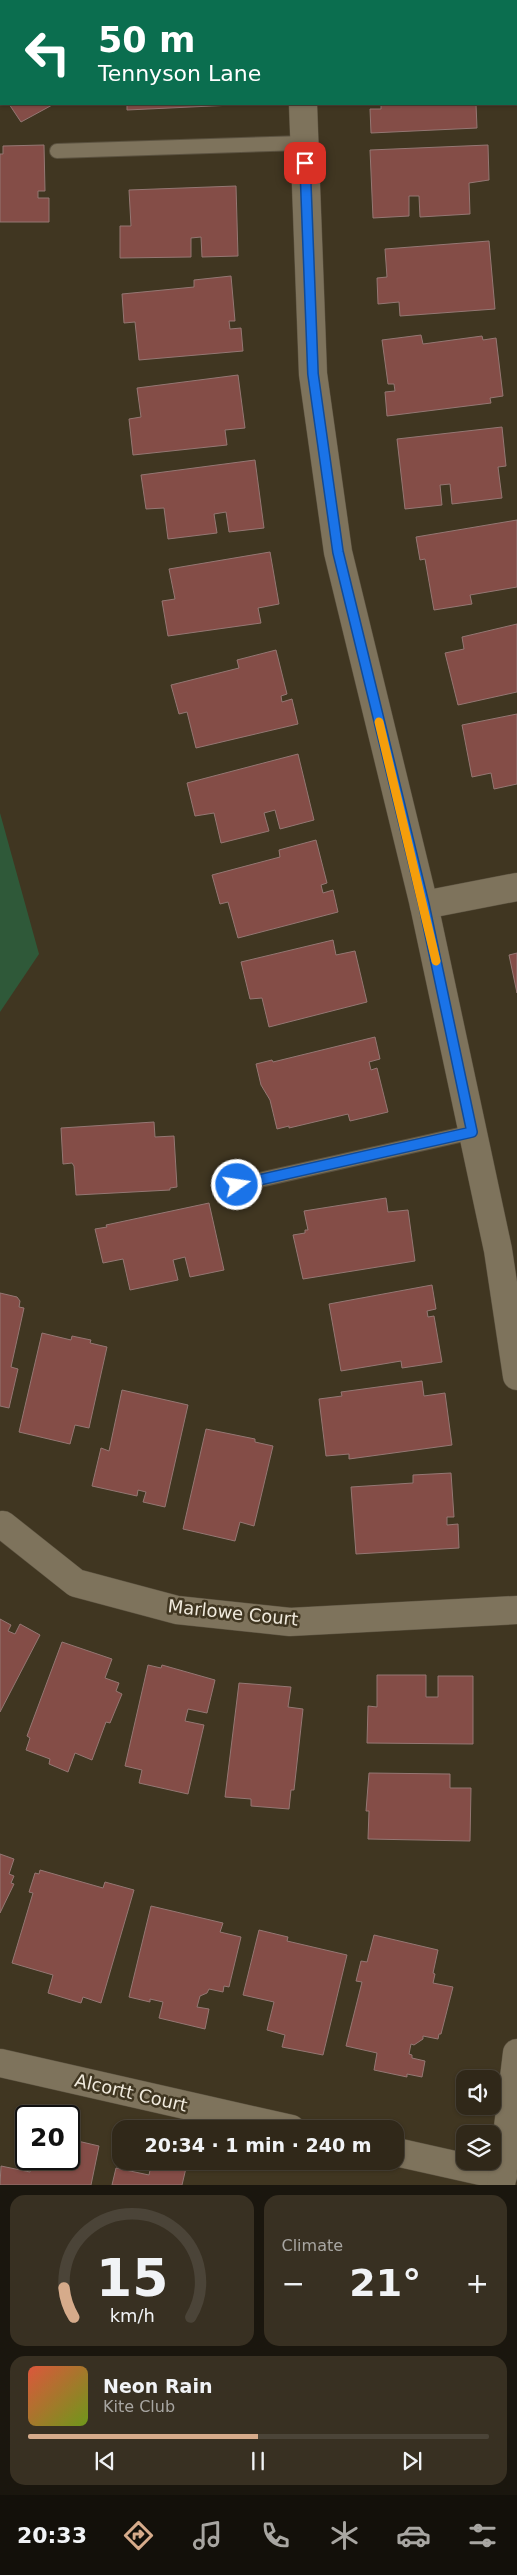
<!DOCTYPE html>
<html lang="en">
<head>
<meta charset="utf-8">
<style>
  :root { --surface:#302819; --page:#383022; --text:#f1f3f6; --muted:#a8a6a2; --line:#4b4438; --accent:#d6ab8b }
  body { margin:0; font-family:"DejaVu Sans",sans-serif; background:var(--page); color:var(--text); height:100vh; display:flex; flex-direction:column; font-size:19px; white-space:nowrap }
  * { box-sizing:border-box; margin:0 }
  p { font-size:16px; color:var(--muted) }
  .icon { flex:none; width:28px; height:28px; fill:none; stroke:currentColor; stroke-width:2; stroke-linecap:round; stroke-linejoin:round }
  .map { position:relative; height:2185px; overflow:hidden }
  .details { display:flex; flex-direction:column; gap:10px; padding:10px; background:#1a160e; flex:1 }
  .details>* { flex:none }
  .guide { position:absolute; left:0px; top:0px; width:518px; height:105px; box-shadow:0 1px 4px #0004,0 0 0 1px var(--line); background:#0b6e4f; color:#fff; overflow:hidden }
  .controls { position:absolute; left:456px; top:2070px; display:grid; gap:10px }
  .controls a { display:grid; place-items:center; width:45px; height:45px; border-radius:10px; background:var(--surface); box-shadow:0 1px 4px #0004,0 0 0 1px var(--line); font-size:25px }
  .speed { position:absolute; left:15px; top:2105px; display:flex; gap:10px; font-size:25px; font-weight:700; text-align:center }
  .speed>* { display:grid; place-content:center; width:65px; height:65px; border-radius:50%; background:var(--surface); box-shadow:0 1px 4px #0004,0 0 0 1px var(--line); line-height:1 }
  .speed .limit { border:2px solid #111; border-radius:8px; background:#fff; color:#111 }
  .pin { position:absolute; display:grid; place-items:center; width:42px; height:42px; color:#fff; margin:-21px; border-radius:10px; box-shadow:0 2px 8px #0006 }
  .me { position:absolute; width:55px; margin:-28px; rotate:77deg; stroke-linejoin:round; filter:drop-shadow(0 0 4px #0008) }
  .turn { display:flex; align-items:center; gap:18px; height:105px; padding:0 15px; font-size:22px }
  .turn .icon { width:65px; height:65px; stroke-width:2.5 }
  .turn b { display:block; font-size:35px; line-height:42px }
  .big { font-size:38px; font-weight:700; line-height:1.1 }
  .details .tile { flex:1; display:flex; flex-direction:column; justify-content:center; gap:8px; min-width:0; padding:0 18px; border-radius:15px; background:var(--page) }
  .details .dial { align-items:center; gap:0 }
  .dial svg { height:130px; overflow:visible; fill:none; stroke:var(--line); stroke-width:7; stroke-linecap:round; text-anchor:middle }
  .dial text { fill:var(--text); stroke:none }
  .song { display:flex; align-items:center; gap:15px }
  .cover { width:60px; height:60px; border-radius:8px; background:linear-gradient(135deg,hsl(10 70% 55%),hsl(80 70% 35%)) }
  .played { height:5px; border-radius:2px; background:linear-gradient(90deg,var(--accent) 50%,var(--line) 50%) }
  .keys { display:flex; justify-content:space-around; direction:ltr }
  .heat { display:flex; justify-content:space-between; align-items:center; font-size:28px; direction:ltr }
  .details .tiles { flex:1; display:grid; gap:10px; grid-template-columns:1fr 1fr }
  .tile:last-child { grid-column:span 2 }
  .trip { position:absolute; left:112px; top:2120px; width:292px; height:50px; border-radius:15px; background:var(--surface); box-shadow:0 1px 4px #0004,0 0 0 1px var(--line); font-weight:700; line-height:50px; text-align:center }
  .tabs { display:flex; height:80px; justify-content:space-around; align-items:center; background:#13100a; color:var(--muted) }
  .tabs .icon { width:35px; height:35px }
  .tabs .selected { color:var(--accent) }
  .tabs b { font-size:22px; color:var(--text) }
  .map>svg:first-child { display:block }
</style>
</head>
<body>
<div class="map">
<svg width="517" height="2185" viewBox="0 0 517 2185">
  <rect width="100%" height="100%" fill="#403621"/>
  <path fill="#2f5939" d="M0,813L39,954L0,1012Z"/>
  <g fill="#844d47" stroke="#947773">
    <rect x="380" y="0" width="113" height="1"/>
    <path d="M1,2V92L0,90Z"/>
    <path d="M9,104H54L21,122Z"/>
    <path d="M127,104H233V105L127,110Z"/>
    <path d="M381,104H476L477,128L371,133L370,109H381Z"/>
    <path d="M44,145L45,191H38V198H49V222H0V154H3V146Z"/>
    <path d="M488,145L489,180L469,183L470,214L420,217L419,196H409V216L373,218L370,150Z"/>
    <path d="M236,186L238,256L202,257L201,237L191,238V257L120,258V226H131L129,190Z"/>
    <path d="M489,241L495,309L400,316L399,302L378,304L377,278L387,277L385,249Z"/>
    <path d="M231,276L235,321H229L230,329L241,328L243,351L139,360L135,322L124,323L122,294L194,287V280Z"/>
    <path d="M421,335L423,344L482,336L483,340L496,338L503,396L490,398L491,403L387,416L385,392L395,391L394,384H388L382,340Z"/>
    <path d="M238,375L245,428L225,430L227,445L133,455L129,419L141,417L137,388Z"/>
    <path d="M502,427L506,466L498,467L502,498L452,504L450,484L440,485L442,505L405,509L397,439Z"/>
    <path d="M255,460L264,528L229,532L226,512L214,514L217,533L168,539L164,508L146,509L141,475Z"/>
    <path d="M517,520V587L470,595L472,604L434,610L425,559L420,560L416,537Z"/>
    <path d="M270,552L279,604L258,608L261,623L168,636L162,601L175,599L169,569Z"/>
    <path d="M517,624V692L458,705L445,653L464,649L462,637Z"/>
    <path d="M276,650L287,694L281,696L282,702L292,699L298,724L196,748L187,712L179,714L171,685L239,668L237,660Z"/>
    <path d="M517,714V784L494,789L491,773L472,777L462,725Z"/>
    <path d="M298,754L314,820L280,829L275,810L264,813L269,831L221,843L214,813L195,816L187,783Z"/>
    <path d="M316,840L327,883L321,885L323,893L333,890L338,912L238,938L228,902L220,904L212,875L280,857L279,850Z"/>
    <path d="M333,940L336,955L355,951L367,1002L269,1027L262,998L250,999L241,962Z"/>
    <path d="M517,953V993L509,955Z"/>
    <path d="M375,1037L380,1059L369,1062L371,1070L377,1068L388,1112L350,1121L348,1114L289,1128V1126L277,1129L270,1100L261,1085L256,1064L272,1060L273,1062Z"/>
    <path d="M154,1122L155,1137L174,1136L177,1187L170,1188V1190L76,1195L74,1166L72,1163L63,1164L61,1128Z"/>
    <path d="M386,1198L388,1212L408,1210L415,1261L303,1279L293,1235L305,1233V1230H308L304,1211Z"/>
    <path d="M209,1203L224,1270L190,1277L185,1257L173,1260L178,1280L130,1290L123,1259L103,1263L95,1229L107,1227L106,1225Z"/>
    <path d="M432,1285L436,1309L427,1311L428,1317L434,1316L442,1362L402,1368L401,1361L341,1371L329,1304Z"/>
    <path d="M0,1293L17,1297L20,1301L19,1307L24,1308L11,1367L18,1369L9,1408L0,1406Z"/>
    <path d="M42,1333L71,1340L72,1336L91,1340L90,1343L107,1347L89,1428L75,1425L70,1444L19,1432Z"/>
    <path d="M422,1381L424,1396L445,1393L452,1445L349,1459V1454L326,1456L319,1399L342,1396L341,1392Z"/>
    <path d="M122,1390L188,1405L165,1507L143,1502L146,1492L138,1490L137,1496L92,1486L101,1448L109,1451Z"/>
    <path d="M206,1429L255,1439V1442L273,1446L254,1526L240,1522L235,1541L183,1529Z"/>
    <path d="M451,1473L454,1517H447V1525L458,1524L459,1548L356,1554L351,1487L413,1483V1475Z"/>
    <path d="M0,1619L11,1625L8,1631L15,1634L20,1624L40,1635L0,1712Z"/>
    <path d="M62,1642L112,1659L105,1678L119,1683L116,1691L122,1694L110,1723L106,1722L92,1760L75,1753L68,1772L49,1764L50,1759L26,1750L30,1738L27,1736Z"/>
    <path d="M148,1665L161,1668L162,1665L215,1680L207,1713L188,1709L185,1721L204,1725L188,1794L139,1783L142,1770L125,1766Z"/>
    <path d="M377,1675H426V1697H438V1676H473V1744L367,1743L368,1706L377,1707Z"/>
    <path d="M239,1683L291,1687L288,1707L303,1709L294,1790H291L289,1809L251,1806V1799L225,1797Z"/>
    <path d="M369,1773L450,1774V1788H471L470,1841L368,1839L369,1811H366Z"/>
    <path d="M0,1854L14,1859L9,1874L14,1876L11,1883L14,1884L0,1913Z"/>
    <path d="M40,1870L103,1888L105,1882L134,1890L101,2003L83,1997L81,2003L48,1993L53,1975L12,1963L33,1893L29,1892L35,1873L39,1874Z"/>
    <path d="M151,1906L223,1923L220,1932L241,1937L229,1987L224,1986L223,1992L209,1989L207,1993L200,1996L197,2007L209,2009L205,2029L159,2018L163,2002L150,1999V2002L129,1997Z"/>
    <path d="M259,1930L288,1937L287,1941L347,1955L323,2055L282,2047L285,2035L267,2030L274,2002L243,1995Z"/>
    <path d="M374,1935L438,1950L433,1973L435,1974L433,1983L453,1987L441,2034H439L438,2039L423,2036V2039L414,2045L411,2044L409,2054L412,2055V2058L425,2061L422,2077L407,2074V2077L374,2070L377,2053L346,2046L362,1982L356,1981L361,1961L367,1962Z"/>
    <path d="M69,2139L99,2146L91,2185H0L1,2166L30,2172L34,2159H69Z"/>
    <path d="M152,2161L186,2168L182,2185H112L116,2168L149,2175Z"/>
  </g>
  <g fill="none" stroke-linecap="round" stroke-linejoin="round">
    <defs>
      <g id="lane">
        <path d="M57,151L304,143"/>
        <path d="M237,1185L473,1132"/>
      </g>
      <g id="street">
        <path d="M299,0V1"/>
        <path d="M303,104L313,374L338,552L424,905L498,1250L517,1376"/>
        <path d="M424,905L517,887"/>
        <path d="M3,1525L76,1583L177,1610L290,1622L517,1610"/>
        <path d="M0,2063L291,2129"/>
        <path d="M396,2152L503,2176"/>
        <path d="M501,2185L517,2053"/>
      </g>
    </defs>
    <use href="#lane" stroke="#5b5240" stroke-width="16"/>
    <use href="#street" stroke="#5b5240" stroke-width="29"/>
    <use href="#lane" stroke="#7e735c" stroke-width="14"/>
    <use href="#street" stroke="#7e735c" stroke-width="28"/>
  </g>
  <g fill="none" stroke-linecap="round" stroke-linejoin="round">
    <defs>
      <path id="route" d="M237,1185L472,1132L424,905L338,552L313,374L305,163"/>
    </defs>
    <use href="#route" stroke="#114b97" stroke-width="12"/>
    <use href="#route" stroke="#1a73e8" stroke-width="9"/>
    <path stroke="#f59e0b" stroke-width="9" d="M379,722L436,961"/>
  </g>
  <g text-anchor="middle" stroke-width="5" stroke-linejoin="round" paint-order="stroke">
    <g font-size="18" fill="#f0eadd" stroke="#403621">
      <text transform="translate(233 1613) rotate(6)" y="6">Marlowe Court</text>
      <text transform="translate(131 2093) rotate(13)" y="6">Alcortt Court</text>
    </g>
  </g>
</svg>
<div class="controls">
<a><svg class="icon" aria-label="sound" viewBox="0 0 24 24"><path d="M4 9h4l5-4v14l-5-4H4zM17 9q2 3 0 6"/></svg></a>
<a><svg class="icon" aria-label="layers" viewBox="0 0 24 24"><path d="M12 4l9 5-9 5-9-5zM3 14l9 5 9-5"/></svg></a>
</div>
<div class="speed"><div class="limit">20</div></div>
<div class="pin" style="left:305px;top:163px;background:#d93025"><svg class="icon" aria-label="arrive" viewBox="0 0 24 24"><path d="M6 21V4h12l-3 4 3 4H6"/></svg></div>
<svg class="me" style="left:237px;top:1185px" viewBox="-20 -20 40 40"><circle r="17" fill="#1a73e8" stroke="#fff" stroke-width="3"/><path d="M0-11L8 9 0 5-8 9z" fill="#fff"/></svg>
<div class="trip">20:34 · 1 min · 240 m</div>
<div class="guide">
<div class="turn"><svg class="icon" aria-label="left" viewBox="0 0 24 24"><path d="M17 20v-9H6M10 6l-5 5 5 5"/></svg><div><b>50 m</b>Tennyson Lane</div></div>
</div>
</div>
<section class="details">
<div class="tiles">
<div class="tile dial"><svg viewBox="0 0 100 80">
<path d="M14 69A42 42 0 1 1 86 69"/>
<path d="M14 69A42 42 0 0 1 8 51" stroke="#d6ab8b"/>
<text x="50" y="56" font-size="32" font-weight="700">15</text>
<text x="50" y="72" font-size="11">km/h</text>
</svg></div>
<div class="tile"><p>Climate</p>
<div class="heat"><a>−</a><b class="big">21°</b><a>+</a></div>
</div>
<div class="tile">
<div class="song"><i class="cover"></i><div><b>Neon Rain</b><p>Kite Club</p></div></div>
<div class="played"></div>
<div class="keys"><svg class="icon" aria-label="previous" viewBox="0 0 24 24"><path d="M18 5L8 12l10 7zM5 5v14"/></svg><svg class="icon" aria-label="pause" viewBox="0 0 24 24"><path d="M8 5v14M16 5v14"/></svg><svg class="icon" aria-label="next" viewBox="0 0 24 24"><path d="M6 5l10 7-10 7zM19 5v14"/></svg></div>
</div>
</div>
</section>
<nav class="tabs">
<b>20:33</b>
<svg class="icon selected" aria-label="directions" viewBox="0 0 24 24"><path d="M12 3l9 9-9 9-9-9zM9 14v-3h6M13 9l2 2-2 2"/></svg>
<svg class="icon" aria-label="music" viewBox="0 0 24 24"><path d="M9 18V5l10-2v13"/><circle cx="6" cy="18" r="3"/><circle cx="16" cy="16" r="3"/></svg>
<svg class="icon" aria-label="phone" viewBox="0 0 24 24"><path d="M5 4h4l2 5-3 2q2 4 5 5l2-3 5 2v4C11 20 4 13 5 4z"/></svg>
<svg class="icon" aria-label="climate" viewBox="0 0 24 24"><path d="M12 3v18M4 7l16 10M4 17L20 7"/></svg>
<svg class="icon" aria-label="car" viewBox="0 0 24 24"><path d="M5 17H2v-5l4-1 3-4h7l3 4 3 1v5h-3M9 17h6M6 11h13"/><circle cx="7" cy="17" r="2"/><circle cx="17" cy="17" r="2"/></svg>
<svg class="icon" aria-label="filters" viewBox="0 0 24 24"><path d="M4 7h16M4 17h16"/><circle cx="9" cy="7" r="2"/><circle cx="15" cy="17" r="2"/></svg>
</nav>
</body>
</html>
